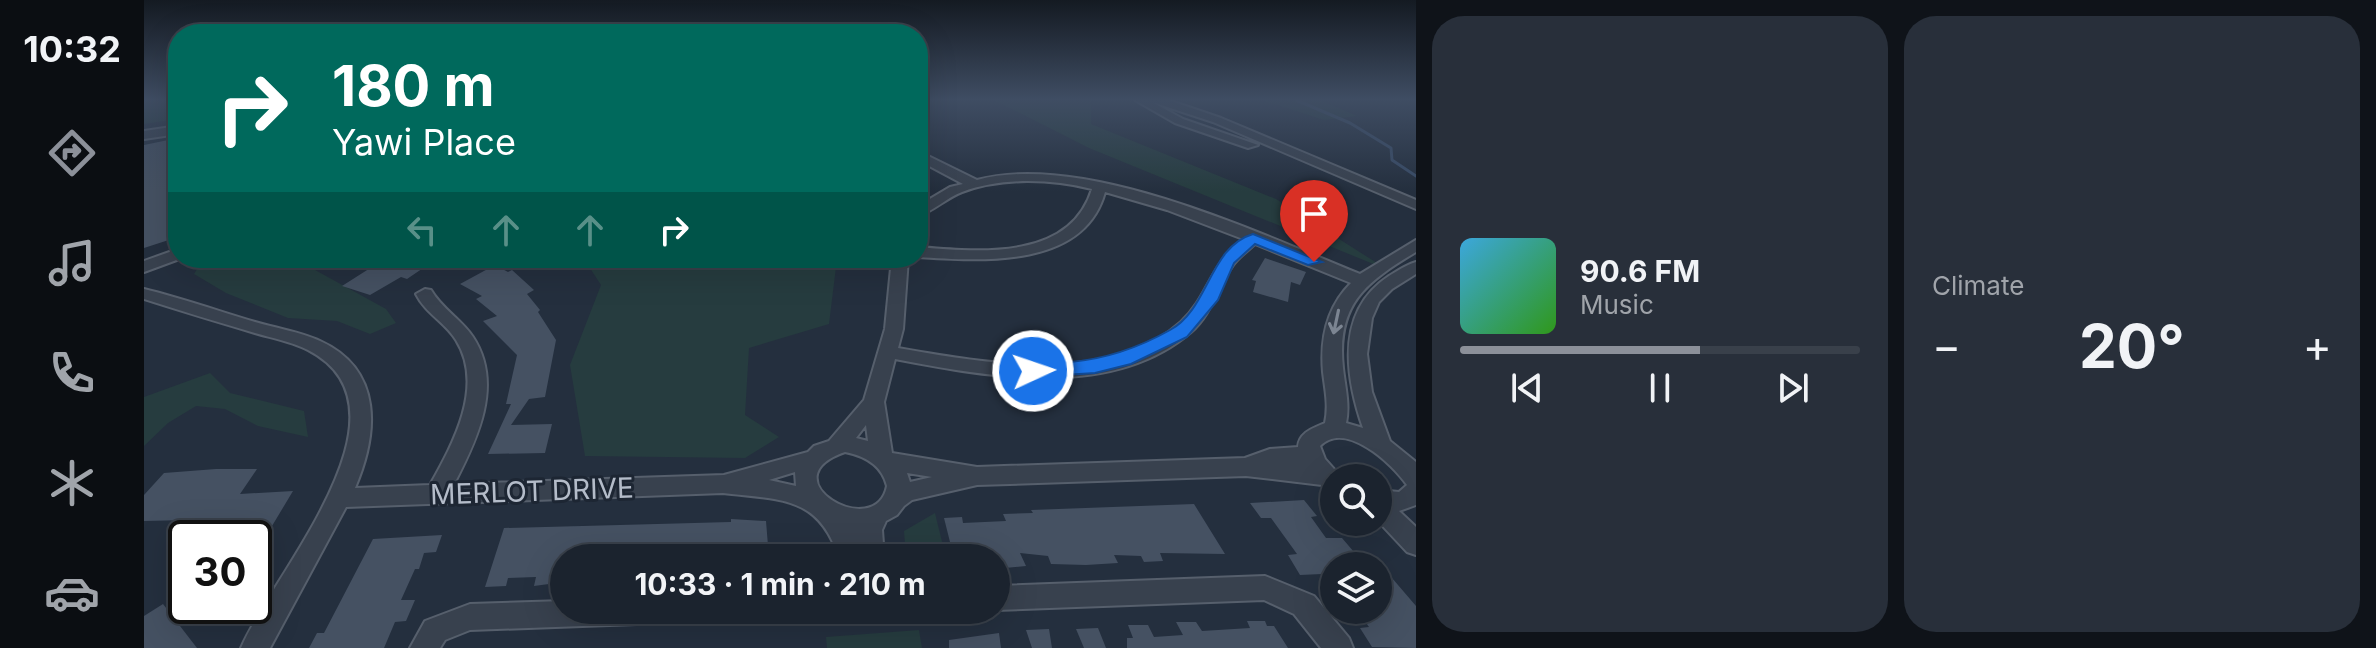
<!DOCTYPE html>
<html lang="en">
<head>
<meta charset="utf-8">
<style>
  :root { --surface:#1b232e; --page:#282f3a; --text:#f1f3f6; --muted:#a0a4aa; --line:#39404a; --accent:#8c9099 }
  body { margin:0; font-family:Inter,sans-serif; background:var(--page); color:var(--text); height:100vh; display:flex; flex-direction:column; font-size:30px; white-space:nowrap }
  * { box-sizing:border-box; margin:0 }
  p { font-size:26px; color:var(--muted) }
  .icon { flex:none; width:44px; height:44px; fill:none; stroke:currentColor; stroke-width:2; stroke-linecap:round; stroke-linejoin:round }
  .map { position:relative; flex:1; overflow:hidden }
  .details { display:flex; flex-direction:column; gap:16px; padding:16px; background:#0f1319; width:960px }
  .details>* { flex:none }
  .hud { position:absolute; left:24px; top:24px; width:760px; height:244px; border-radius:32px; box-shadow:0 8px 32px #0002,0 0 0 2px var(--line); background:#00695c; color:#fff; overflow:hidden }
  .controls { position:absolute; left:1176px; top:464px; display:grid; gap:16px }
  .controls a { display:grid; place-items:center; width:72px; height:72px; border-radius:50%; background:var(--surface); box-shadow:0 8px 32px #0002,0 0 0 2px var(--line); font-size:40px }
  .speed { position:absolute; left:24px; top:520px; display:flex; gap:16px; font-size:40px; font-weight:700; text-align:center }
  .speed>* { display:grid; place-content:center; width:104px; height:104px; border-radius:50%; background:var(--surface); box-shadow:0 8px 32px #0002,0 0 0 2px var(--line); line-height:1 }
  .speed .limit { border:4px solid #111; border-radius:12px; background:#fff; color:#111 }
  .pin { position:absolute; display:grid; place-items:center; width:68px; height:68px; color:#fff; margin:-82px -34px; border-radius:50% 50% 50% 0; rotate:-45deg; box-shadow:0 0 8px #0007 }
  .pin .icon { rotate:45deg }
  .me { position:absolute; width:88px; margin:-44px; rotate:87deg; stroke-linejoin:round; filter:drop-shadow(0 0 6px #0008) }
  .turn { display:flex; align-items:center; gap:28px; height:168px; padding:0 32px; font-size:36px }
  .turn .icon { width:104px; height:104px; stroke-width:2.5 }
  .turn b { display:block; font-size:56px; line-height:68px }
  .lanes { display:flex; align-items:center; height:76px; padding:0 32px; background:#0003; justify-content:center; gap:40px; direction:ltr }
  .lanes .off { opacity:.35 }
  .big { font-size:60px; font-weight:700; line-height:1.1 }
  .details .card { flex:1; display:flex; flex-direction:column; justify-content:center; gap:12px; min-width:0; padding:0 28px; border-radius:32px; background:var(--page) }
  .song { display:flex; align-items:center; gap:24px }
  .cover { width:96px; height:96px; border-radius:12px; background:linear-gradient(135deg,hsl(200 70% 55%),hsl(110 70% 35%)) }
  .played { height:8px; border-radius:4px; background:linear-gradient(90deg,var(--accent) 60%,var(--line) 60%) }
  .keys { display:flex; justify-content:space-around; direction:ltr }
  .heat { display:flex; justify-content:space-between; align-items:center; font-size:44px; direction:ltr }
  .details .tiles { flex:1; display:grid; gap:16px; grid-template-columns:repeat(2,1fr) }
  .trip { position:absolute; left:406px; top:544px; width:460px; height:80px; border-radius:40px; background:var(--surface); box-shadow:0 8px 32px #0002,0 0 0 2px var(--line); font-weight:700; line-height:80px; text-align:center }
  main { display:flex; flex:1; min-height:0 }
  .tab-bar { display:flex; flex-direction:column; width:144px; justify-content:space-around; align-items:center; background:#0b0e12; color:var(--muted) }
  .tab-bar .icon { width:56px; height:56px }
  .tab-bar .on { color:var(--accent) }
  .tab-bar b { font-size:36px; color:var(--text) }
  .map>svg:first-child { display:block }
</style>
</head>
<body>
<main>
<nav class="tab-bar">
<b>10:32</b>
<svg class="icon on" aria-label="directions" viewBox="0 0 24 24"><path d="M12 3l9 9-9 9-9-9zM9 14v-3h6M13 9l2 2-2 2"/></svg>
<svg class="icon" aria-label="music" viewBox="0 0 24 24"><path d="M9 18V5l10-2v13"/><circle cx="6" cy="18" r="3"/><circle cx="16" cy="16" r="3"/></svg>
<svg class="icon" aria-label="phone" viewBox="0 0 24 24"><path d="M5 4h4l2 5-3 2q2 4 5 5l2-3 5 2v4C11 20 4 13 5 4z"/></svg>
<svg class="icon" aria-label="climate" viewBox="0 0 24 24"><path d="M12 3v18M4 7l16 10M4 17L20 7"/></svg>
<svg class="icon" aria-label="car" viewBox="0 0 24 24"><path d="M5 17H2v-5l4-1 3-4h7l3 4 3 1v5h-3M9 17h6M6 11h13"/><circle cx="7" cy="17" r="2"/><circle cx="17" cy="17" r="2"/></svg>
</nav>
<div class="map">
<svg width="1272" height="648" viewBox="0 0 1272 648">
  <rect width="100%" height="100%" fill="#242f3e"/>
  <g fill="#263c3f">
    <path d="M0,100H34V119L0,124Z"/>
    <path d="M850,100H947V124L1132,199L1244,270L945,148Z"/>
    <path d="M1118,100H1176L1213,116L1180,120Z"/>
    <path d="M60,258H177L162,265L242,309L252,323L226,334L193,321L144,318L82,293L50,274Z"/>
    <path d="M424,258L693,259L685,324L605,348L601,415L635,437L601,458L441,456L426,365L457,285L442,262Z"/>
    <path d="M66,373L86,393L160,411L164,437L114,426L81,409L52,406L24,423L0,446V397Z"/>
    <path d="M791,513L802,558H762L760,531Z"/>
    <path d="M775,630L778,648H683L682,637Z"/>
  </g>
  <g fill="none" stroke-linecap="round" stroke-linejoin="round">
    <path stroke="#394c67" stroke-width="3" d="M1152,100L1206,123L1247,148L1248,160L1272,176"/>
  </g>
  <g fill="#455162">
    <path d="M34,138L31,207L34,237L0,248V145Z"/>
    <path d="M242,258H294L263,279L257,277L226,295L198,286Z"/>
    <path d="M1121,258L1162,272L1156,285L1147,282L1144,302L1109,292L1112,281L1108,280Z"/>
    <path d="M351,265L364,272L368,270L390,290L383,294L396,310L394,312L412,340L401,397L385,399L367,425L408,424L401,453L344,454L367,404H362L373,355L339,321L353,316L332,299L338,296L316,284Z"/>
    <path d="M72,469H113L96,494L149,491L110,556V538H76L89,519L0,521V495L20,473Z"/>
    <path d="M1160,500L1173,516L1167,517L1182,538H1198L1222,566H1190V591L1178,574L1156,575L1144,555L1153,554L1127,518H1117L1106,503Z"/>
    <path d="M1050,504L1081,554L1016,553L1019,561L1000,562L997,556L970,555L974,563L942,565L907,564L904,556L876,553L882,566L861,568L857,558H810L800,518L818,517L819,523L862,521L859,514L889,513L887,510Z"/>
    <path d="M587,519L622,521L625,558H420V579H406L405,584L390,586L392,577L364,578L362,586L341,587L360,528L587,522Z"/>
    <path d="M298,535L292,552L280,553L275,569H271L257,600H271L262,621L251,622L240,648H165L173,633H180L229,539Z"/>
    <path d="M1234,578H1248L1272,606V648L1228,647L1216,628L1225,627L1213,610H1234Z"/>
    <path d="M19,604L53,648H0V616Z"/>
    <path d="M1103,621H1121L1123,626H1130L1144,648H983V638H989L984,625H1004L1010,637L1039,635L1032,622H1052L1058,631L1106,628Z"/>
    <path d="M954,628L962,648H940L932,629Z"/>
    <path d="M905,629L908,648H888L882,630Z"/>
    <path d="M855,633L857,648H805V640Z"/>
  </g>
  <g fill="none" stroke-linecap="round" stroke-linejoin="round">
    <defs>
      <g id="street">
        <path d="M991,100H1024L1077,118L1272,200V209L1069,122L1008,102L1039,119L1114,145L1104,148L1031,123Z"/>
        <path d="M34,126V134L0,139V131Z"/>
        <path d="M774,151L833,180C941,151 1114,233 1216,274L1272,240V252C1222,282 1192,304 1199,368C1201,387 1206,404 1202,423L1219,428C1201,376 1191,311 1245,276C1253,271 1262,265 1272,262V274L1248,289L1235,302L1228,318L1223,354L1228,392L1246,441L1272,462V505L1255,511L1272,527V555L1263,552L1234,521V490L1255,492L1263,485C1248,463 1201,420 1176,446L1181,459L1198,478H1190L1188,489L1178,485L1102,476L833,485L768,500L760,506L753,515L742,521L738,530L740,558H695C675,495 636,500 579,493L202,507L126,648H97C127,576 279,409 164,350C149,342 128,338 111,333C74,322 37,311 0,299V289C37,298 74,311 111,322C132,328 156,332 176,341C240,370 234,434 211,488L286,485C309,444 341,386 312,340C301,322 282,314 272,294L281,289L287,290C298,309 317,319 329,337C360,384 333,440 310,484L580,475L664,452L670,446L685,441L720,400L741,329L748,258H764L759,329L754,348C839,363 967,386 1037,322C1064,297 1065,266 1099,239L1023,210L961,192C940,269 837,261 774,257V247C835,252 926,261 948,189C907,179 859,177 818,192C802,198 790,211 774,216V206L806,187L819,184L774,160ZM1111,244L1207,283C1183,307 1176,338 1179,372C1181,389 1185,405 1181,423C1170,428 1155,432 1154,447L1126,449L1101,458L833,467L748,453L740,402L751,359C844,377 968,400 1047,332C1068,314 1073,287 1089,265C1095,257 1103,251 1111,244ZM722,425L724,441L712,438ZM701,452C721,456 738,465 743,486C732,543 622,479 701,452ZM651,472L652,486L625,480ZM763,473L788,477L766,482Z"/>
        <path d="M34,249V258H38L0,272V261Z"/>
        <path d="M1121,576L1170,596L1205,638L1209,648H1177L1150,614L1120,600L852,610H851L852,586Z"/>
        <path d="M420,601V610H534L530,619L520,623L326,630L301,640L296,648H266L281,621L326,604Z"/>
      </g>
    </defs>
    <use href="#street" stroke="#565f6c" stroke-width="4"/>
    <use href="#street" fill="#38414e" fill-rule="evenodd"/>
  </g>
  <defs><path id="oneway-shaft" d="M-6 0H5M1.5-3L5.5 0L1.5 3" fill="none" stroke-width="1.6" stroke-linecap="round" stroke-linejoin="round" transform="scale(2)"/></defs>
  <use stroke="#7c8592" href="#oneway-shaft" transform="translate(1192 322) rotate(102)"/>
  <linearGradient id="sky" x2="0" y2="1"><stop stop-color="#141a22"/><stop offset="0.52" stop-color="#3f4d63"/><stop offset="1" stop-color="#3f4d63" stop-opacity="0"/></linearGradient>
  <rect width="1272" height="191" fill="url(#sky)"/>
  <path fill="#1a73e8" stroke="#114b97" stroke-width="2" d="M1109,234L1178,262L1164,265L1111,244L1090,263L1074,300L1043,337L987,364L951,373L889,377L880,371C888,359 913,362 926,362C963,359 994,348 1026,330C1065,309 1065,247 1109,234Z"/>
  <g text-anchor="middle" stroke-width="6" stroke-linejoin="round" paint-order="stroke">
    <g font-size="28" fill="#b4bcc9" stroke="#1d2633">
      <text transform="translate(388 491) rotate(-2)" y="10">MERLOT DRIVE</text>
    </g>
  </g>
</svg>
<div class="controls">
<a><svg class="icon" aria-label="search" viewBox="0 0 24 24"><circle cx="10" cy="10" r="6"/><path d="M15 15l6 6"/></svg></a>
<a><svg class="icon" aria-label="layers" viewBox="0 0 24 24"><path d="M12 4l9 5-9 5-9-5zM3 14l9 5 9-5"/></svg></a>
</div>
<div class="speed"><div class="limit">30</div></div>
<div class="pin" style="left:1170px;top:262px;background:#d93025"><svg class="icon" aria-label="arrive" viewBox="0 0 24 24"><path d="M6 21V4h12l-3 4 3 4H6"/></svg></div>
<svg class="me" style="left:889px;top:371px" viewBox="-20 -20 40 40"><circle r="17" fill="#1a73e8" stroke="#fff" stroke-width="3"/><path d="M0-11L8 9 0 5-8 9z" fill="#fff"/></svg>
<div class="trip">10:33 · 1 min · 210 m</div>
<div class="hud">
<div class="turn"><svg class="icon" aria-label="right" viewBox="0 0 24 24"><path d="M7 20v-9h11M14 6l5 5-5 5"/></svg><div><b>180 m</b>Yawi Place</div></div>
<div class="lanes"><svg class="icon off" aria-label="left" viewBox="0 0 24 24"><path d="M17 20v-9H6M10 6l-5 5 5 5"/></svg><svg class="icon off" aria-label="ahead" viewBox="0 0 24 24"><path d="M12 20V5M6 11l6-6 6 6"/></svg><svg class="icon off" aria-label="ahead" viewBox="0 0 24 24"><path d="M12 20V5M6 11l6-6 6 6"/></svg><svg class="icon" aria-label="right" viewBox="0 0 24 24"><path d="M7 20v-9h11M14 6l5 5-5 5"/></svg></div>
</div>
</div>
<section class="details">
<div class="tiles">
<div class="card">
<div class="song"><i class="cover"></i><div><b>90.6 FM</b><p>Music</p></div></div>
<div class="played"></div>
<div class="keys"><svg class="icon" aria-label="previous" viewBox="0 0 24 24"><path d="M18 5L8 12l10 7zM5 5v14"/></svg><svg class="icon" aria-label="pause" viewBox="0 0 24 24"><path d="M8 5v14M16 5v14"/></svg><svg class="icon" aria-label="next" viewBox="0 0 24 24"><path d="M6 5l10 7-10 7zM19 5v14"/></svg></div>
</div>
<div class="card"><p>Climate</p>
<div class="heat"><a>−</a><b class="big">20°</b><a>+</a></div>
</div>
</div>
</section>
</main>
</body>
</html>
